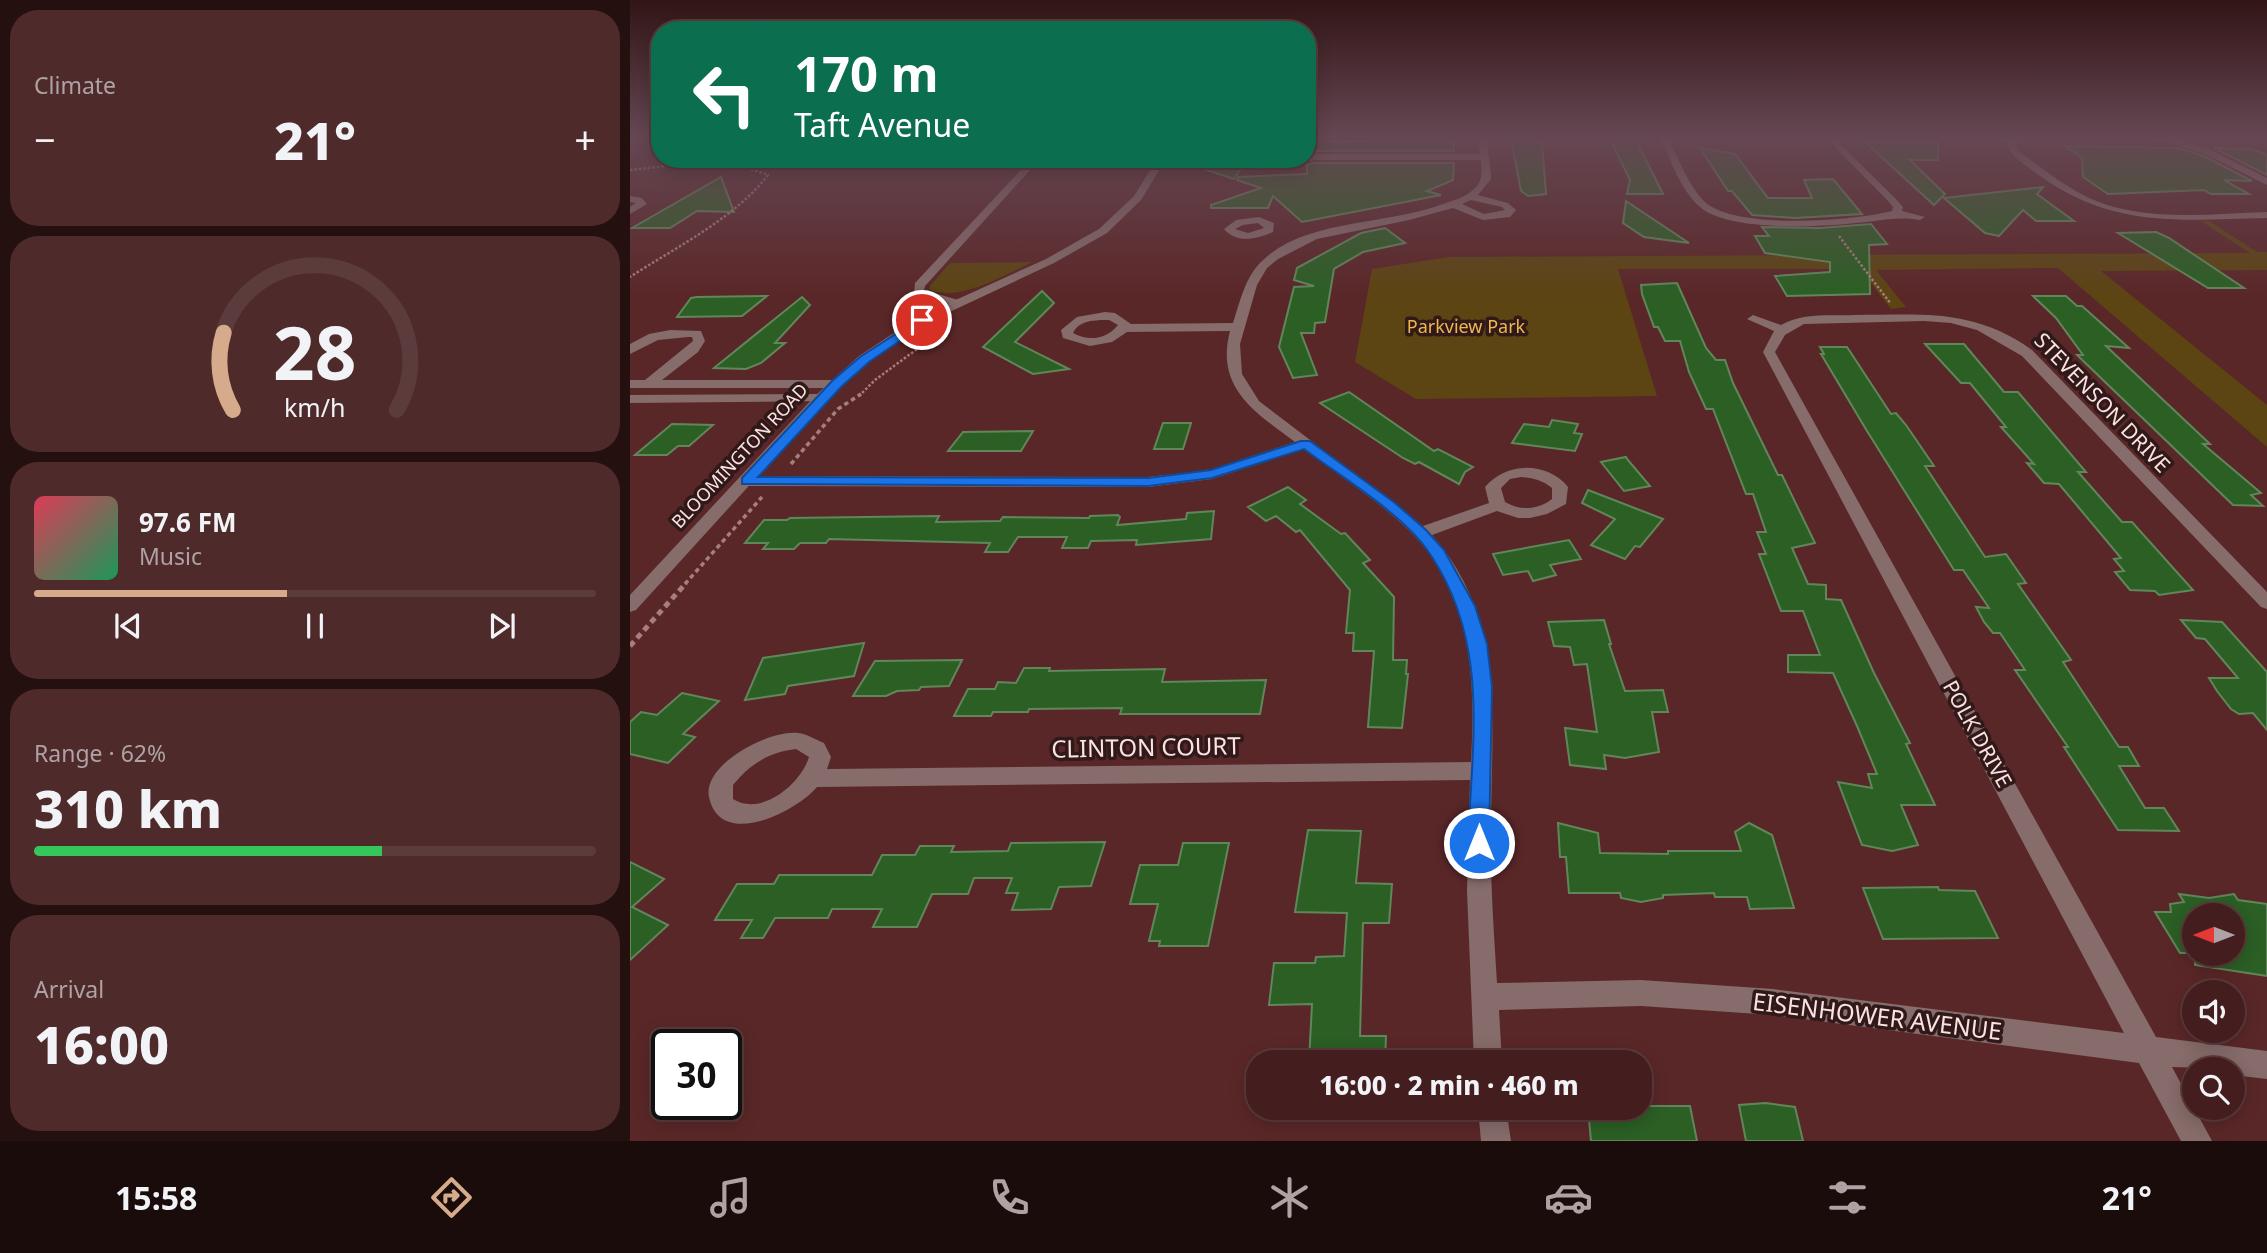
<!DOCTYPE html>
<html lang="en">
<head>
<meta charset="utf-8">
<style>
  :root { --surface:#441d1e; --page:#4e2a2b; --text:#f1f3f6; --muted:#afa2a4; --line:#5c3b3c; --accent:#d6ab8b }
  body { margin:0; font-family:"Noto Sans",sans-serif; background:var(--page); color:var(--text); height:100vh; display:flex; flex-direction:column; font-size:26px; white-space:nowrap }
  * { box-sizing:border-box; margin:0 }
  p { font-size:23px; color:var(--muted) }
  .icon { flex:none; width:38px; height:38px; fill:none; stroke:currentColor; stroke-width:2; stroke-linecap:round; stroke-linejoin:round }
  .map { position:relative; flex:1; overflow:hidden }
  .details { display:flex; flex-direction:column; gap:10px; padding:10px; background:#251010; width:630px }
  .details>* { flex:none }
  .banner { position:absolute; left:21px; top:21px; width:665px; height:147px; border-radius:28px; box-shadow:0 4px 18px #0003,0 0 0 2px var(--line); background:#0b6e4f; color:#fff; overflow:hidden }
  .needle { width:46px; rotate:270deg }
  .tools { position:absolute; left:1552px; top:903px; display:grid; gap:14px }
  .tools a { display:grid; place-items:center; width:63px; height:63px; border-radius:50%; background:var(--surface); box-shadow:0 4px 18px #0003,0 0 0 2px var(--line); font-size:35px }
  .speed { position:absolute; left:21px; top:1029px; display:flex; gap:14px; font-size:35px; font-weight:700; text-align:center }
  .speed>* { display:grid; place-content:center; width:91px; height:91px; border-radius:50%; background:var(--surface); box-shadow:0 4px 18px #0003,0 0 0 2px var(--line); line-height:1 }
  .speed .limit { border:4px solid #111; border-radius:10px; background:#fff; color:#111 }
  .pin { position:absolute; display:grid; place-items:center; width:60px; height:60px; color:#fff; margin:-30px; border:4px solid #fff; border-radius:50%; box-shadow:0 2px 7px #0007 }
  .me { position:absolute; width:77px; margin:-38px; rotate:0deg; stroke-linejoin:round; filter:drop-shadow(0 0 5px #0008) }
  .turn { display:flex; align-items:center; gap:24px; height:147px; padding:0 28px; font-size:32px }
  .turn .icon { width:91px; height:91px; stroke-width:2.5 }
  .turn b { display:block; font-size:49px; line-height:60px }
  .big { font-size:52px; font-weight:800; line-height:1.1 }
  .details .widget { flex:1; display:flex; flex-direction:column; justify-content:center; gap:10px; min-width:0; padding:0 24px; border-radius:28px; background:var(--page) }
  .details .dial { align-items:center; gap:0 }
  .dial svg { height:182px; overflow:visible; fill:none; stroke:var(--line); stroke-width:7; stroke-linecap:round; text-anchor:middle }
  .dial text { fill:var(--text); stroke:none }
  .song { display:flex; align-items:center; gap:21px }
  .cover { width:84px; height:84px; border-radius:10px; background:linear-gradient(135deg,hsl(350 70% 55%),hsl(150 70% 35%)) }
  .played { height:7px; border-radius:4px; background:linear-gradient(90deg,var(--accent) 45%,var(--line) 45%) }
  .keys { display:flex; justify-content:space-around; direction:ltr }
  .heat { display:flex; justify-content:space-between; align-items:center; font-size:38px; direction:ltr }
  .charge { height:10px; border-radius:5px; background:linear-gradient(90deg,#34c759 62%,var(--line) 0) }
  .trip { position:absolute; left:616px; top:1050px; width:406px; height:70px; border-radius:28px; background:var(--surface); box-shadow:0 4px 18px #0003,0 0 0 2px var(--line); font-weight:800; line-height:70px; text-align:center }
  .menu { display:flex; height:112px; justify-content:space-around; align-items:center; background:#1b0c0c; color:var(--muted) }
  .menu .icon { width:49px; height:49px }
  .menu .selected { color:var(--accent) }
  .menu b { font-size:32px; color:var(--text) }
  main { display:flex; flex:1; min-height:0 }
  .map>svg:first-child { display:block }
</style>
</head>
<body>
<main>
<section class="details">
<div class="widget"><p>Climate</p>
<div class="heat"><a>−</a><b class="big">21°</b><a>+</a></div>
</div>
<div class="widget dial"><svg viewBox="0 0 100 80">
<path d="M14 69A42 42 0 1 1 86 69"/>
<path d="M14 69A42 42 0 0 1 10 35" stroke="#d6ab8b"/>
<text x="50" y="56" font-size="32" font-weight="700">28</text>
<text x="50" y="72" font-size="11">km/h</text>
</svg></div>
<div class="widget">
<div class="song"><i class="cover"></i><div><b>97.6 FM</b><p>Music</p></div></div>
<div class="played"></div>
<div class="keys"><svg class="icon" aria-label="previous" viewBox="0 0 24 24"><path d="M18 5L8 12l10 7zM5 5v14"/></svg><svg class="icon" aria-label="pause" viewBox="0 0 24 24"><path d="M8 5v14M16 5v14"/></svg><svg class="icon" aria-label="next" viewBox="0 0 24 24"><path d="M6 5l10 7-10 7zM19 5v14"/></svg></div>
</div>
<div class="widget"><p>Range · 62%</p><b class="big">310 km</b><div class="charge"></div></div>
<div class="widget"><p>Arrival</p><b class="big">16:00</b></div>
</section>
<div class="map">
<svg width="1637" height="1141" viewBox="0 0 1637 1141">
  <rect width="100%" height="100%" fill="#5a2728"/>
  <g fill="#5c4413">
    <path d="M1571,221H1579L1627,252H1637V270L1471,271L1637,405V447L1428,268L1246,270L1276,307L1261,309L1230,269H988L1027,396L786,399L725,362L742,269L819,257L1620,253Z"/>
    <path d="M403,262C373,275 332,302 299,290L300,286L320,263Z"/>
  </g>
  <g fill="#2b5f24" stroke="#61865b" stroke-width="2">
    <path d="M986,136H1004L1033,194H997L1000,180L981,141L988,140Z"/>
    <path d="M677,137L707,142L757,140L758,138L817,139L816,142H824V151H682L677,149Z"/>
    <path d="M881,139H904L905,142H912L916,194L898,196L891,191Z"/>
    <path d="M1235,142H1308V160H1280L1315,194L1304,205Z"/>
    <path d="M1435,146L1549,148L1574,156L1622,181L1594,180L1619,194H1581L1574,190L1478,194L1453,177L1452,158Z"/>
    <path d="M1070,148L1105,154L1138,198H1182L1174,180L1203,179L1232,214L1165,218L1122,215L1102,191H1098Z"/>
    <path d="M1584,148L1622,149L1637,155V175Z"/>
    <path d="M556,159H617L604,179L556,163Z"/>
    <path d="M684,163H824L823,180L797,191L811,195L672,222L643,196L638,208H581V205L631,188L607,180L608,177L677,174V165Z"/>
    <path d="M91,177L104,212L67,211L40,228H2Z"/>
    <path d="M1413,187L1407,194L1444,221H1406L1393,210L1369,236L1355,233L1314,198Z"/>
    <path d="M996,201L1059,243L1014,237L993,223Z"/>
    <path d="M1241,224L1257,244L1239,245L1240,294L1157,296L1145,276L1200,272V262L1135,253L1125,236H1139L1132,227L1190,228Z"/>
    <path d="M755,228L775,243L733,252L704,269L695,322L685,323L684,333H671L687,375L663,378L649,347L664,287L684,286L664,280L667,268L731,233Z"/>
    <path d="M1526,232L1539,238L1614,288H1578L1488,233Z"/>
    <path d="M1047,283L1076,348L1086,360H1095L1103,383L1148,475H1152L1185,543L1162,548L1178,584L1196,585V599L1211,600L1244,673L1280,743L1276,744L1305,805H1271L1288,845L1262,851L1232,845L1208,782L1242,788L1238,774H1247L1227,726L1203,673L1158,672V655H1190L1173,611H1151L1129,554H1136L1127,532H1136L1123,494H1116L1083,409H1076L1059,372L1050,341H1035L1028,327H1024L1012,294L1011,285Z"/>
    <path d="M412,291L424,303L385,342L439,369L403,374L353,347Z"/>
    <path d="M137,296L112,316L47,317L61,298L67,297Z"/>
    <path d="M1403,296H1436L1447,306H1452L1499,348L1476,346L1580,444H1573L1631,493L1621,495L1633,506L1603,505L1447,355H1453L1426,318Z"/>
    <path d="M172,297L180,305L145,343H155L131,363L116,369L84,368Z"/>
    <path d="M1295,344H1334L1374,392H1388L1456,472H1448L1492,522H1502L1563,590L1529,595L1525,591L1500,590L1485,572L1494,571L1484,559L1491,558L1429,484L1414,483L1397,463L1404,464L1371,427H1376L1340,383H1331Z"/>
    <path d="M1190,347H1217L1261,414L1266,413L1276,425L1304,466H1295L1355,557L1376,554L1396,583L1388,584L1441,660L1433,662L1489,747H1498L1509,766H1489L1515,808H1534L1549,831L1488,830L1434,747H1438L1385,670H1395L1370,633H1363L1354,622L1346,607L1359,608L1333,570H1324L1237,431L1191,354H1194Z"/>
    <path d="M719,392L804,451L808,449L843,467L835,472L829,484L789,462L785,464L773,458L690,403Z"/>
    <path d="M922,420L948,424L944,433L952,434L945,451L882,443L894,424L919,427Z"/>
    <path d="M533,423H561L553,449H524Z"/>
    <path d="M42,424L83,425L59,446H48L37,455H5Z"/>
    <path d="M403,431L391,451H318L333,432Z"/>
    <path d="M996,457L997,459L1020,486L994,491L971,462Z"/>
    <path d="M658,487L676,500L670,504L711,534L715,533L740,560L733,563L764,597L763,660H777L776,674H778L772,728L738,727L744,651H723L724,633H716L720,590L670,530L666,532L646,516L636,521L618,507Z"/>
    <path d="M958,490L1033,519L1010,547L1005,546L995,559L961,545L985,519L952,503Z"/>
    <path d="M584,511L581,539L506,545L507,540L461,541L458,548H432L437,537H388L378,552H355L360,543L199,539L196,543H170L164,549H133L138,543H115L134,520H157L160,518L309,516L306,522L370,521L373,517L459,518L460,516L488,515L490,517L487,525L556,519L557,513Z"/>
    <path d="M939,540L951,559L920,565L926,575L903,581L898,571L873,575L863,554Z"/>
    <path d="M974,620L981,644H979L995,691L1033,690L1038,712H1022L1029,752L995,758L974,755L976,769L940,765L935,728L967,732L957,664L944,665L940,647L924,646L918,622Z"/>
    <path d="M1551,620L1592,622L1637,672V730L1623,713L1609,714L1601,709L1587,691L1579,678H1608L1575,639L1566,638Z"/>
    <path d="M234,643L224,676L158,686L155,694L115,700L133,658Z"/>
    <path d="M332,660L319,686L291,687L289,690L267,691L256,696H223L245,661Z"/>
    <path d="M394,668H420L419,671L535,669L532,682L636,680L630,714H490L492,708L399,709L398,712H363L361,716H324L338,689H365L368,682L386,683Z"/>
    <path d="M52,693L89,701L53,734L65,737L38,763L0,754V722L11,712L27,715Z"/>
    <path d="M928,823L968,833L970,853L1038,854V851H1111L1105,832L1119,823L1142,835L1164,908L1120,909L1117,897H1085L1084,893L1033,895V898L1011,902L991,898L990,893H939L936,857H930Z"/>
    <path d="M678,830L731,831L726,883L762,884L759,923H733L730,1036H756L755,1062H679L682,1004L639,1005L644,963H685L686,957L714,956L717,913L665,912Z"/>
    <path d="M475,842L461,886L429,887L421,909L382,910L388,893H376L382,878H344L338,894H302L287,927H243L252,909H202L198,918H145L133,938H111L122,920H85L107,884H144L149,875H242L252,855H285L290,846H324L321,852L378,851L381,843Z"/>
    <path d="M553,843H599L578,946H529L530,941H519L528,904H500L510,865H548Z"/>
    <path d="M0,862L34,879L2,907L38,925L0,960Z"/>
    <path d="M1308,887L1309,890L1345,891L1368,938L1253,939L1233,888Z"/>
    <path d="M1549,894L1579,898L1604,894L1608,900L1637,904V976L1565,965L1566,954H1603V915H1564V953H1550L1525,912H1541L1540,904L1554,902Z"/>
    <path d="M1136,1103L1165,1107L1173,1141H1116L1109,1105Z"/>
    <path d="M1010,1106H1060L1067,1141H961L958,1108Z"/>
  </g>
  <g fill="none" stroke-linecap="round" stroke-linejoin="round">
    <g stroke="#a67e7e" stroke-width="2.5" stroke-dasharray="2.5 2" stroke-linecap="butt">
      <path d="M546,168L552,159"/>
      <path d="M0,170C46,165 94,158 138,175C104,219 46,247 0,277"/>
      <path d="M1209,236L1261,304"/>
      <path d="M229,396L245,380L313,330"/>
    </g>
    <g stroke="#a67e7e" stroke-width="3.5" stroke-dasharray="4.5 3.5" stroke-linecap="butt">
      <path d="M161,464L208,409L231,394"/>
      <path d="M55,584L132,497"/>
    </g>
    <path stroke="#a67e7e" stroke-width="5" stroke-dasharray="6 4.5" stroke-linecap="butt" d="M0,646L56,583"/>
    <g fill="#866c6b" fill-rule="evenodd">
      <path d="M848,136H856L861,174V179L848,195L878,203L886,210L880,217L853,220L823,208L779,220L687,239L648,259L637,268L627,285L610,344L612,374L629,401L793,526L859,503L855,487C875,462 917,461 938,487L936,504L917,514L900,518H888L867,511L802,535C877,620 861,724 861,829C860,881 864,932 867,983L1011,980L1143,989L1494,1033L1133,352L1144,331L1117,319L1123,315L1151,325C1174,312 1200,316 1225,315C1293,315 1343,308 1402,350L1637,592V609L1631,607L1392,356L1347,330L1321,323L1294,321L1174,324L1155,335L1145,352L1526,1037L1637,1051V1079L1603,1075V1069L1542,1067L1582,1141H1551L1509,1063L1143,1015L1011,1006L869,1010L872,1062H844L837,891L840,780L187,787C166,812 90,850 79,797C72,764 141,729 168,733C177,734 186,740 194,743L201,757L197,769L841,762C845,687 844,603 791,543C758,506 713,479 674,449L582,479L518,487L117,486L109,481L117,476L518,477L580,470L665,442C625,412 585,388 600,331L497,332L482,342L460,346L433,338L431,330L447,317L475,312L485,313L501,324L603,323C610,302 615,277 632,261C675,219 756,225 810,205C821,201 835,198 844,189C853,182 852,171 851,160H683C669,167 653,169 640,159H677V151L681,154H850ZM841,200L872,207L875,210L854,214L832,204ZM479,320L488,325C477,339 459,342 443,333C449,320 465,320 479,320ZM891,477C903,478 912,480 922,488V499C908,510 890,511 875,502L871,488L880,479ZM166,749L179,757C171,784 131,817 103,799V785C120,764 139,752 166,749Z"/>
      <path d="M1029,136H1037C1048,157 1058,185 1075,202C1105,230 1223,221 1262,211L1263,207L1259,202L1194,136H1202L1265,198L1273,207L1272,211L1295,217L1290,220C1265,216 1251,221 1226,223C1190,227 1096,232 1069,206C1050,189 1040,158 1029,136Z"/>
      <path d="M1362,136L1383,139L1394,136L1539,137L1581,150L1637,178V185L1575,154L1538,142L1501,139H1403L1386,145L1388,151C1410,166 1431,184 1455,196C1510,223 1578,214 1637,212V218C1549,220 1481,229 1406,173C1395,164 1380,157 1377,143L1360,140Z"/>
      <path d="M401,159H410L295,286L294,290L328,300V306L284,294L285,283Z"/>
      <path d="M0,196L12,198L17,204L0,214V207L6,203L0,202Z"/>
      <path d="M629,217L644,223L643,232C626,239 607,244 594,229L606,220ZM628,223L634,228L618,233L605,229L613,225Z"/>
      <path d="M40,330L71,331L75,341L68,352L32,380H206L213,384L206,388H0V380H15L63,341L62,337H58L28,340L0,354V344L19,334Z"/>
      <path d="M191,394L196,395V401L0,403V395Z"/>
      <path d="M848,1108H876L881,1141H851Z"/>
    </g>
    <path fill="#866c6b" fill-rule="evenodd" d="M527,159H536L511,200L477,233L424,263L296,323L239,362L196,401L6,610L0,612V595L186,395L229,356L288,317L416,259L469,229L504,196Z"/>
  </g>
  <linearGradient id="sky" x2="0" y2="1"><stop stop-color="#321516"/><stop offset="0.46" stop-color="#654753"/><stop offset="1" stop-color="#654753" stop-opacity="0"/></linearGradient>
  <rect width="1637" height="296" fill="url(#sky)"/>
  <path fill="#1a73e8" stroke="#114b97" stroke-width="2" d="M292,317L298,320L296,323L239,362L211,387L128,477L518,478L581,470L671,441H680L765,503L796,530L814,550L845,606L857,644L862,687L859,843L856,849L849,852L841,849L838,843C842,741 860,643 800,554C775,515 711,477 674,449L582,478L518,486L112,484V478L202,381L230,357Z"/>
  <g text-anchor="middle" stroke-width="7" stroke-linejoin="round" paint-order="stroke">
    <g font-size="18" fill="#eeb84e" stroke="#301919">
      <text x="836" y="333">Parkview Park</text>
    </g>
    <g font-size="18" fill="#fce1e0" stroke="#301919">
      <text transform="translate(110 456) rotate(-47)" y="6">BLOOMINGTON ROAD</text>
    </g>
    <g font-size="21" fill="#fce1e0" stroke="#301919">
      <text transform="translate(1472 403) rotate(46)" y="7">STEVENSON DRIVE</text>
      <text transform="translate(1347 734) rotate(61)" y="7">POLK DRIVE</text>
    </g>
    <g font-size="24" fill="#fce1e0" stroke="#301919">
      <text transform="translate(516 748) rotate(-1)" y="8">CLINTON COURT</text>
      <text transform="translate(1247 1017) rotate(7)" y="8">EISENHOWER AVENUE</text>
    </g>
  </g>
</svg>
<div class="tools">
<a><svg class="needle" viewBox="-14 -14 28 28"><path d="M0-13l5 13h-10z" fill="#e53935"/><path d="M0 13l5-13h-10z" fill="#afa2a4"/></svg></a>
<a><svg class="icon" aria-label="sound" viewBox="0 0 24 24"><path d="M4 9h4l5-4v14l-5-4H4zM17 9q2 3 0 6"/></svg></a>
<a><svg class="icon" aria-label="search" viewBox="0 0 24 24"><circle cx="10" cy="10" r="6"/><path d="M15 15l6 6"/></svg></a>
</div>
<div class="speed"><div class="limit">30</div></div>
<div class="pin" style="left:292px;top:320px;background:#d93025"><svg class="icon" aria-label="arrive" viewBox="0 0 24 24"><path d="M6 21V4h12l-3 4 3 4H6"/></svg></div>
<svg class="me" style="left:849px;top:843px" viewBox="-20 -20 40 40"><circle r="17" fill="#1a73e8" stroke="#fff" stroke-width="3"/><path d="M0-11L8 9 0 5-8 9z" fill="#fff"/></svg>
<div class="trip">16:00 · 2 min · 460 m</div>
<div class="banner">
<div class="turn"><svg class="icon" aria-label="left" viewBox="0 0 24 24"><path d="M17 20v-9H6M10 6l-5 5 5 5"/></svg><div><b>170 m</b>Taft Avenue</div></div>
</div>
</div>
</main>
<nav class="menu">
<b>15:58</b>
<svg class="icon selected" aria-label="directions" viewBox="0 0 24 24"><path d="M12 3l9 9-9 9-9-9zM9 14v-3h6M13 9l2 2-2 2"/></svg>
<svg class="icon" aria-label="music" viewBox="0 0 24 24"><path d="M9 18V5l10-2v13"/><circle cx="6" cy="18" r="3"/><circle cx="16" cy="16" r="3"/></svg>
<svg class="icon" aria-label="phone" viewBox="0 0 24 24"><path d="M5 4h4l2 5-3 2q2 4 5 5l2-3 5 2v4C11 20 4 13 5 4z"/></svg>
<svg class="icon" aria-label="climate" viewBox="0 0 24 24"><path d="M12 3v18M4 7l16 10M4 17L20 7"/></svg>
<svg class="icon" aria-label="car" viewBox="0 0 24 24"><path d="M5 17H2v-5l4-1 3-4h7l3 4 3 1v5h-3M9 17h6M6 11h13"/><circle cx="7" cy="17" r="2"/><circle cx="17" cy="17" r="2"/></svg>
<svg class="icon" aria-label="filters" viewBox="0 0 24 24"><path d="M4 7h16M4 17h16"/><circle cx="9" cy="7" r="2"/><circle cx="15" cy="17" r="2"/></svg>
<b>21°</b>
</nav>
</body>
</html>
